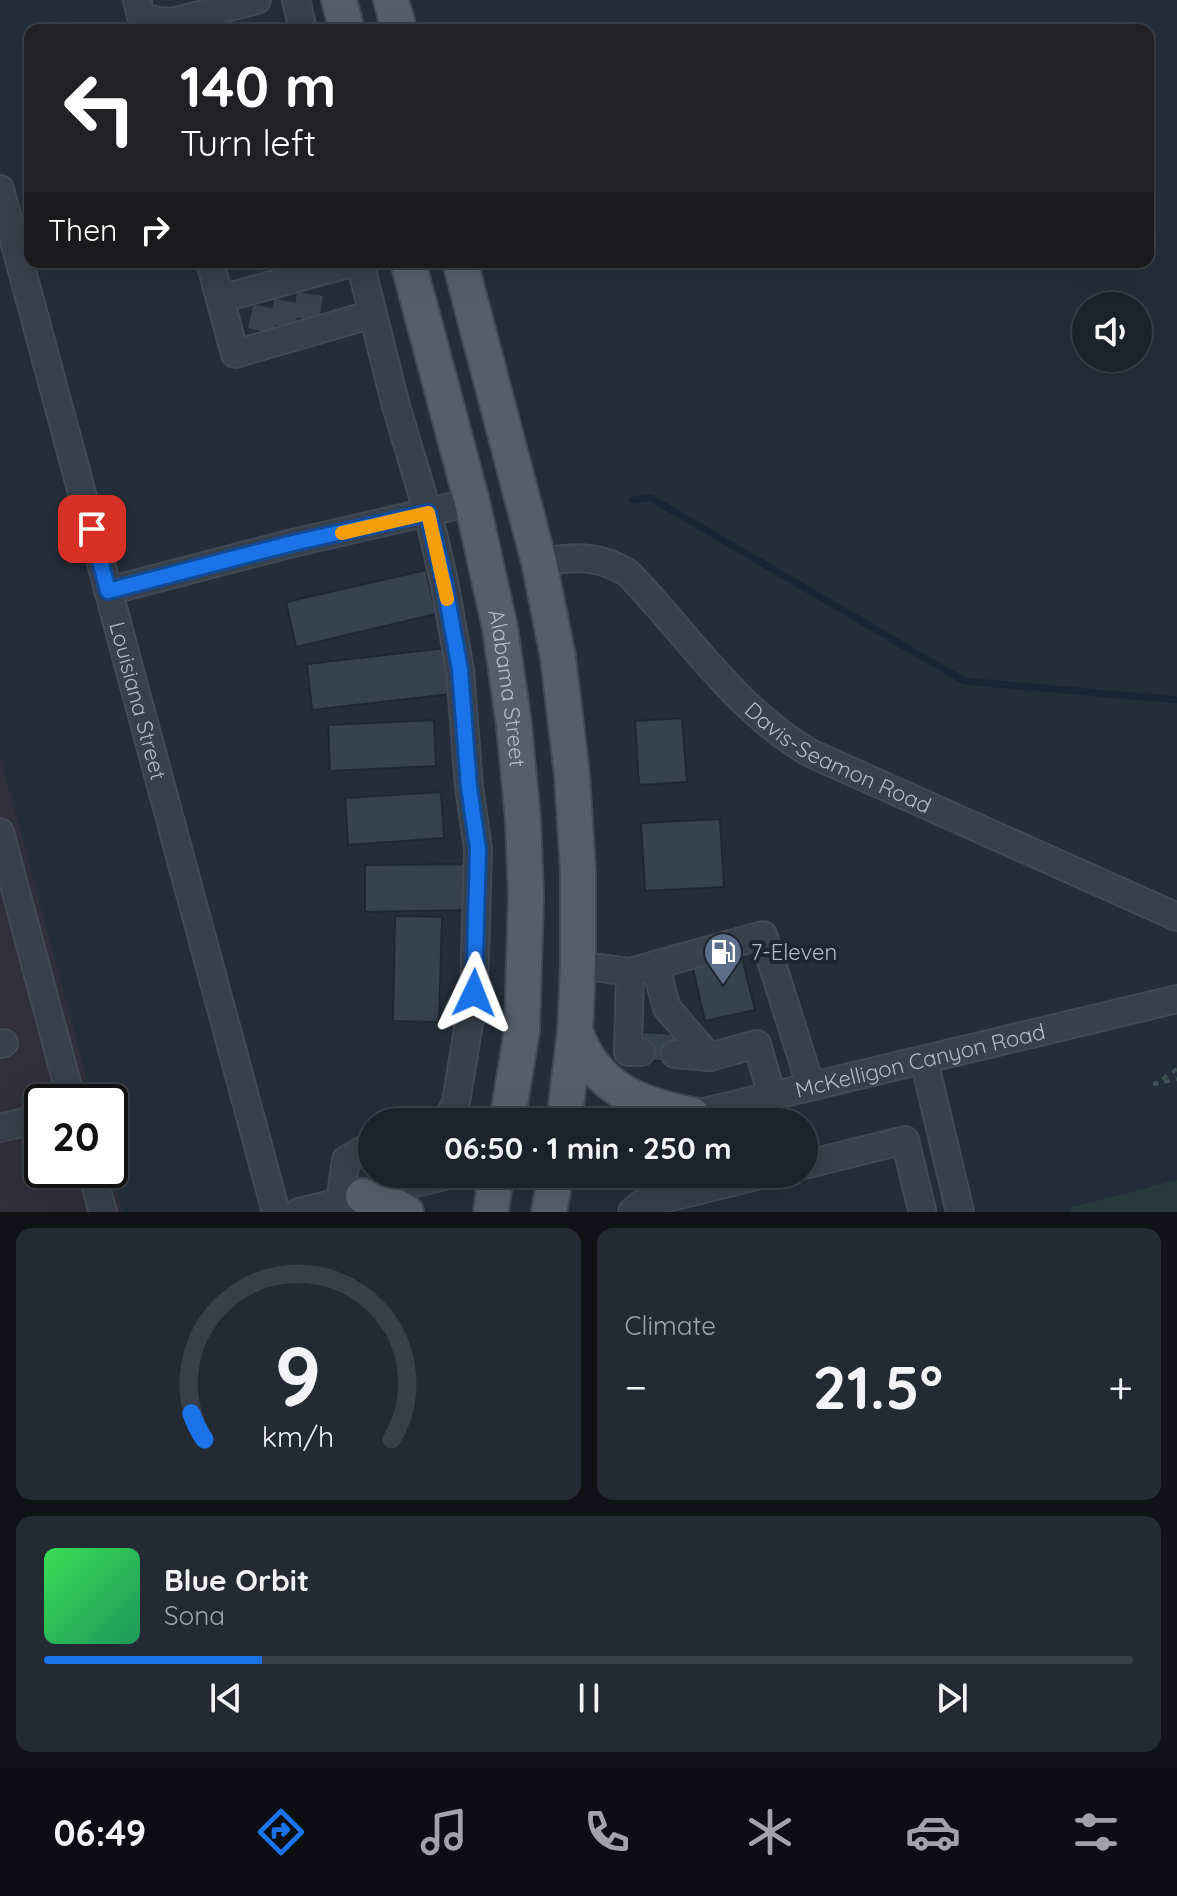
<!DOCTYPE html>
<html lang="en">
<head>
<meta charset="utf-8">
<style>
  :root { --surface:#1b222c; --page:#242a34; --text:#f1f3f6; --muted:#a0a4a9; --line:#393f48; --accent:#1a73e8 }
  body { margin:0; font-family:Quicksand,sans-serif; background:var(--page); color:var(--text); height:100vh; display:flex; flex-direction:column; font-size:30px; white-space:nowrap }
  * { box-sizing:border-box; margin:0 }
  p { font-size:26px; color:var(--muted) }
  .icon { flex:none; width:44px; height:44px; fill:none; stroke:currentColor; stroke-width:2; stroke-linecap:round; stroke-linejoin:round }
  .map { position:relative; height:1212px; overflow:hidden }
  .panel { display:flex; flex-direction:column; gap:16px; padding:16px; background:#0f1318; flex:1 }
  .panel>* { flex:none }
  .hud { position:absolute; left:24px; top:24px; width:1130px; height:244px; border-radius:16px; box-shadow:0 8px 32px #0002,0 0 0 2px var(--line); background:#202124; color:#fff; overflow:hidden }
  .tools { position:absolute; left:1072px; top:292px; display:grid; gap:16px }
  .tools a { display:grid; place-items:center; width:80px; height:80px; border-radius:50%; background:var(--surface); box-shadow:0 8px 32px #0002,0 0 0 2px var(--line); font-size:40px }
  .speed { position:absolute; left:24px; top:1084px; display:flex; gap:16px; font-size:40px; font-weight:700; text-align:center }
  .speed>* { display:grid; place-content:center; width:104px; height:104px; border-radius:50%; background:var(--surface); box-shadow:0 8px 32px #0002,0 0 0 2px var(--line); line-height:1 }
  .speed .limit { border:4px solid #111; border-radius:12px; background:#fff; color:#111 }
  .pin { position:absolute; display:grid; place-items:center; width:68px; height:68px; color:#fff; margin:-34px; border-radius:16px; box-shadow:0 4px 12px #0006 }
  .me { position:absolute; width:88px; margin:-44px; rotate:2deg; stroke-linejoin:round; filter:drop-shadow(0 0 6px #0008) }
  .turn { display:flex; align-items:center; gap:28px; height:168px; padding:0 24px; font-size:36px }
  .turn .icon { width:104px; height:104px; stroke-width:2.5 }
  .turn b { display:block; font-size:56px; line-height:68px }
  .then { display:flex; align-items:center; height:76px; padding:0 24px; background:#0003; gap:16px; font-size:30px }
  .big { font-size:60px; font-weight:700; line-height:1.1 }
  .panel .tile { flex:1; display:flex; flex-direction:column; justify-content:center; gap:12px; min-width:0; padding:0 28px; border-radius:16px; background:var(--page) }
  .panel .dial { align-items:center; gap:0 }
  .dial svg { height:208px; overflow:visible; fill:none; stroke:var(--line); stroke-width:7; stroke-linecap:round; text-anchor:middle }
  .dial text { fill:var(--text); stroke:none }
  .song { display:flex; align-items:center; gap:24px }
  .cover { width:96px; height:96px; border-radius:12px; background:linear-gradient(135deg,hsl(130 70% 55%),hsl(150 70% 35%)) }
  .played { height:8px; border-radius:4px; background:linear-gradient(90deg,var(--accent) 20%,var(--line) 20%) }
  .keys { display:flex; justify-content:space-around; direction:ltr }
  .heat { display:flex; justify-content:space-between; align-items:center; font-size:44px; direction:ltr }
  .panel .tiles { flex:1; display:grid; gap:16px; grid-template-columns:1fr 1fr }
  .tile:last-child { grid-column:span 2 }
  .trip { position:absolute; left:358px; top:1108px; width:460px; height:80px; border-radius:40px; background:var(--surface); box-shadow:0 8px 32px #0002,0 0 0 2px var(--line); font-weight:700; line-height:80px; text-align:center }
  .menu { display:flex; height:128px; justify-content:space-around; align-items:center; background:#0b0e12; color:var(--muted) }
  .menu .icon { width:56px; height:56px }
  .menu .on { color:var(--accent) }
  .menu b { font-size:36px; color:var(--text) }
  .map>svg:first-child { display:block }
</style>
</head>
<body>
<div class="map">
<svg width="1177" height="1212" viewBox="0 0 1177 1212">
  <rect width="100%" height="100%" fill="#242e3a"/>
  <path fill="#312f3c" d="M0,756L93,1102H42V1170H110V1164L123,1212H0Z"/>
  <path fill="#26393b" d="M1177,1180V1212H1069V1208Z"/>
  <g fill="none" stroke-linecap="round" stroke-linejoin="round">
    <path stroke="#182537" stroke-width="7" d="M633,500L651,498L964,681L1177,700"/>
  </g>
  <g fill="#364250" stroke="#1f2732" stroke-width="2">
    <path d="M426,570L436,614L296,647L286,602Z"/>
    <path d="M446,648L451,694L312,710L307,664Z"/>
    <path d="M682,718L687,782L639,785L635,721Z"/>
    <path d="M434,720L436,766L330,771L328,725Z"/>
    <path d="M441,792L444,838L348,845L345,798Z"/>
    <path d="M720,819L724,887L645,891L641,823Z"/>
    <path d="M469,864L470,910L365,912V865Z"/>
    <path d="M395,916L442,917L439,1022L393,1021Z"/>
    <path d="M740,950L755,1010L705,1021L691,961Z"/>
    <path d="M643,1032L676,1034L674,1062L641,1060Z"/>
  </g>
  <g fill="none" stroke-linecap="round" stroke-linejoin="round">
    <g stroke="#39434f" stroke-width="26" stroke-dasharray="26 13" stroke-linecap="butt">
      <path d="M306,319L310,294"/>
      <path d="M282,326L287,301"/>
      <path d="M261,331L266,307"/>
    </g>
    <defs>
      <g id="minor">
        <path d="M137,0L141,16L157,21L172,22L257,0"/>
        <path d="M296,0L303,30"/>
        <path id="s1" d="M0,189L276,1212"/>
        <path d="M210,262L235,354L373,314"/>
        <path d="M360,262L396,406L428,513L444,581L460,670L469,787L478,849L474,993L456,1102L447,1122"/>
        <path d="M220,299L355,262"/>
        <path id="s2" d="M539,562C574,557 597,554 628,573C687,634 736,710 810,753L1177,917"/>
        <path d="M108,591L293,543L472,502"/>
        <path d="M0,832L72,1102"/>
        <path d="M578,965L630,972L763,935L811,1087"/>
        <path d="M655,965L667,1008L709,1057"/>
        <path d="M630,972L628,1052H641"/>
        <path d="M0,1044L4,1043"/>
        <path d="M675,1054L709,1057L757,1044L772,1096"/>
        <path d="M924,1060L960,1212"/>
        <path id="s3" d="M675,1119L1177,999"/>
        <path d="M0,1128L42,1118"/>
        <path d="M804,1165L905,1140L922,1210"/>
        <path d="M91,1170L103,1212"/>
        <path d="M683,1174L688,1193L765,1174"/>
        <path d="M340,1202L346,1160L365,1149L372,1148"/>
        <path d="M299,1212L453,1174"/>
        <path d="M632,1212L641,1204L688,1193"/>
      </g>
      <g id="major">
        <path d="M339,0L347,30"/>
        <path d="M391,0L399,30"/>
        <path id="s4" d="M408,262L472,502L500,628L514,725L523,820L526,896L522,1030L507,1122"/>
        <path d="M460,262L539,562L558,657L572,775L578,870V965L575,1031L564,1122"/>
        <path d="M575,1031C595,1088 637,1104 692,1115"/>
        <path d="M363,1196L396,1206L406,1212"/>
        <path d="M491,1212L496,1174"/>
        <path d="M549,1212L556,1174"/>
      </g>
    </defs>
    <use href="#minor" stroke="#414954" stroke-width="30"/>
    <use href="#major" stroke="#414954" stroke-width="38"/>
    <path stroke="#3f5254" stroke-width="4" stroke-dasharray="6 6" stroke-linecap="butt" d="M1177,1069L1155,1084L1177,1079"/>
    <use href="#minor" stroke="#37404b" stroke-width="26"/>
    <use href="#major" stroke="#555f6b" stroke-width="34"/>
  </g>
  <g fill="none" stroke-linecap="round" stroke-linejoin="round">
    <defs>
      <path id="route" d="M92,529L108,591L293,543L428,513L444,581L460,670L469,787L478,849L474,993"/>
    </defs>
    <use href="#route" stroke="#114b97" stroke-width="20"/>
    <use href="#route" stroke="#1a73e8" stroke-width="14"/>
    <path stroke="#f59e0b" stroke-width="14" d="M342,533L428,513L447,599"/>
  </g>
  <defs>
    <symbol id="fuel-pin" viewBox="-11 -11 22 30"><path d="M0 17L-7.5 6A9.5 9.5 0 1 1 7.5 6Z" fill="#5c6f8a" stroke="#1d2530"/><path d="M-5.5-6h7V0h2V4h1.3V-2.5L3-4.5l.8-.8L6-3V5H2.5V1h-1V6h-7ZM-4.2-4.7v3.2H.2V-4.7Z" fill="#fff"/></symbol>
  </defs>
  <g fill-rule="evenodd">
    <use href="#fuel-pin" x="701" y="930" width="44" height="60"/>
  </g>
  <g text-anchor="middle" stroke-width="8" stroke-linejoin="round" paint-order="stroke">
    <g font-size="22" fill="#b3bac6" stroke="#1d2530">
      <text dy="8" stroke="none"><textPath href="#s4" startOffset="438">Alabama Street</textPath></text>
      <text dy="8" stroke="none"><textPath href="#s1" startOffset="530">Louisiana Street</textPath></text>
      <text dy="8" stroke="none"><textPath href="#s2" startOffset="376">Davis-Seamon Road</textPath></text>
      <text dy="8" stroke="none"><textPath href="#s3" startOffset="252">McKelligon Canyon Road</textPath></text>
    </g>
    <g font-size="22" fill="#b3bac6" stroke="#1d2530" text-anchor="start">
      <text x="751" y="960">7-Eleven</text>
    </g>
  </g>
</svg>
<div class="tools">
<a><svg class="icon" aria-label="sound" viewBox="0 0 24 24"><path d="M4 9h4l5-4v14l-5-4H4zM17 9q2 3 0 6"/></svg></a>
</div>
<div class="speed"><div class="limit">20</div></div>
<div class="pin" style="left:92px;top:529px;background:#d93025"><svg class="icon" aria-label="arrive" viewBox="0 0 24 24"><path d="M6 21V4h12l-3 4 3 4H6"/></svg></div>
<svg class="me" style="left:474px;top:993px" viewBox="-20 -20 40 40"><path d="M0-17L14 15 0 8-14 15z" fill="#1a73e8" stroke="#fff" stroke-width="4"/></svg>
<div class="trip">06:50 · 1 min · 250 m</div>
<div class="hud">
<div class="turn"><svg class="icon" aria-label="left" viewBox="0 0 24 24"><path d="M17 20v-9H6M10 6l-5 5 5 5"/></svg><div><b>140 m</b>Turn left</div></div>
<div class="then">Then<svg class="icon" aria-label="right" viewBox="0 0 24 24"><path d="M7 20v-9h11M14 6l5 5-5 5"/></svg></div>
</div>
</div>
<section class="panel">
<div class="tiles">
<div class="tile dial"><svg viewBox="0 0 100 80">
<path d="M14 69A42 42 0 1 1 86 69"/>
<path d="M14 69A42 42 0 0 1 9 59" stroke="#1a73e8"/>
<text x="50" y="56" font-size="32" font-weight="700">9</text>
<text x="50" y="72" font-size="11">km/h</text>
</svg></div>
<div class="tile"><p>Climate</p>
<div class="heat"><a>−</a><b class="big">21.5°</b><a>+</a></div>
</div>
<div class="tile">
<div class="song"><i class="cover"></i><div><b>Blue Orbit</b><p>Sona</p></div></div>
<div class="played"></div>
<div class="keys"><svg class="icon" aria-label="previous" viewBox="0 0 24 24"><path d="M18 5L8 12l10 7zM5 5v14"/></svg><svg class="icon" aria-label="pause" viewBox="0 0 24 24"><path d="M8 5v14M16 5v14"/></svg><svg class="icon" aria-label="next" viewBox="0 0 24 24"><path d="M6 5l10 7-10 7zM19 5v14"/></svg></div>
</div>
</div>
</section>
<nav class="menu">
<b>06:49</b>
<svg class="icon on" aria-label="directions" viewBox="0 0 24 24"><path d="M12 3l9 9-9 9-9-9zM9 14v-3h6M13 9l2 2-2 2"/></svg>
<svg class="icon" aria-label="music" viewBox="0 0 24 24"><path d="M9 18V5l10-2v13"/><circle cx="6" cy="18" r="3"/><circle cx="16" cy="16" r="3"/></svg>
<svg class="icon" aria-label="phone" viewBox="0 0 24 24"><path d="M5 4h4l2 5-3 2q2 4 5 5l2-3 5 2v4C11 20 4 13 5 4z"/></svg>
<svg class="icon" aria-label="climate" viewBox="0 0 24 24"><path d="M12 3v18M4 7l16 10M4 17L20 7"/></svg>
<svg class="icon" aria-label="car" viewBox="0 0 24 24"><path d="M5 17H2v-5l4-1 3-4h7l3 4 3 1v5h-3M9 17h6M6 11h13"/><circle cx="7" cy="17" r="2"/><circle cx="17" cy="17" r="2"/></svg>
<svg class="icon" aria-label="filters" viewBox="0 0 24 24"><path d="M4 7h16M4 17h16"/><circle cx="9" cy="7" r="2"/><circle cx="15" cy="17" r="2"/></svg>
</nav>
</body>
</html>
